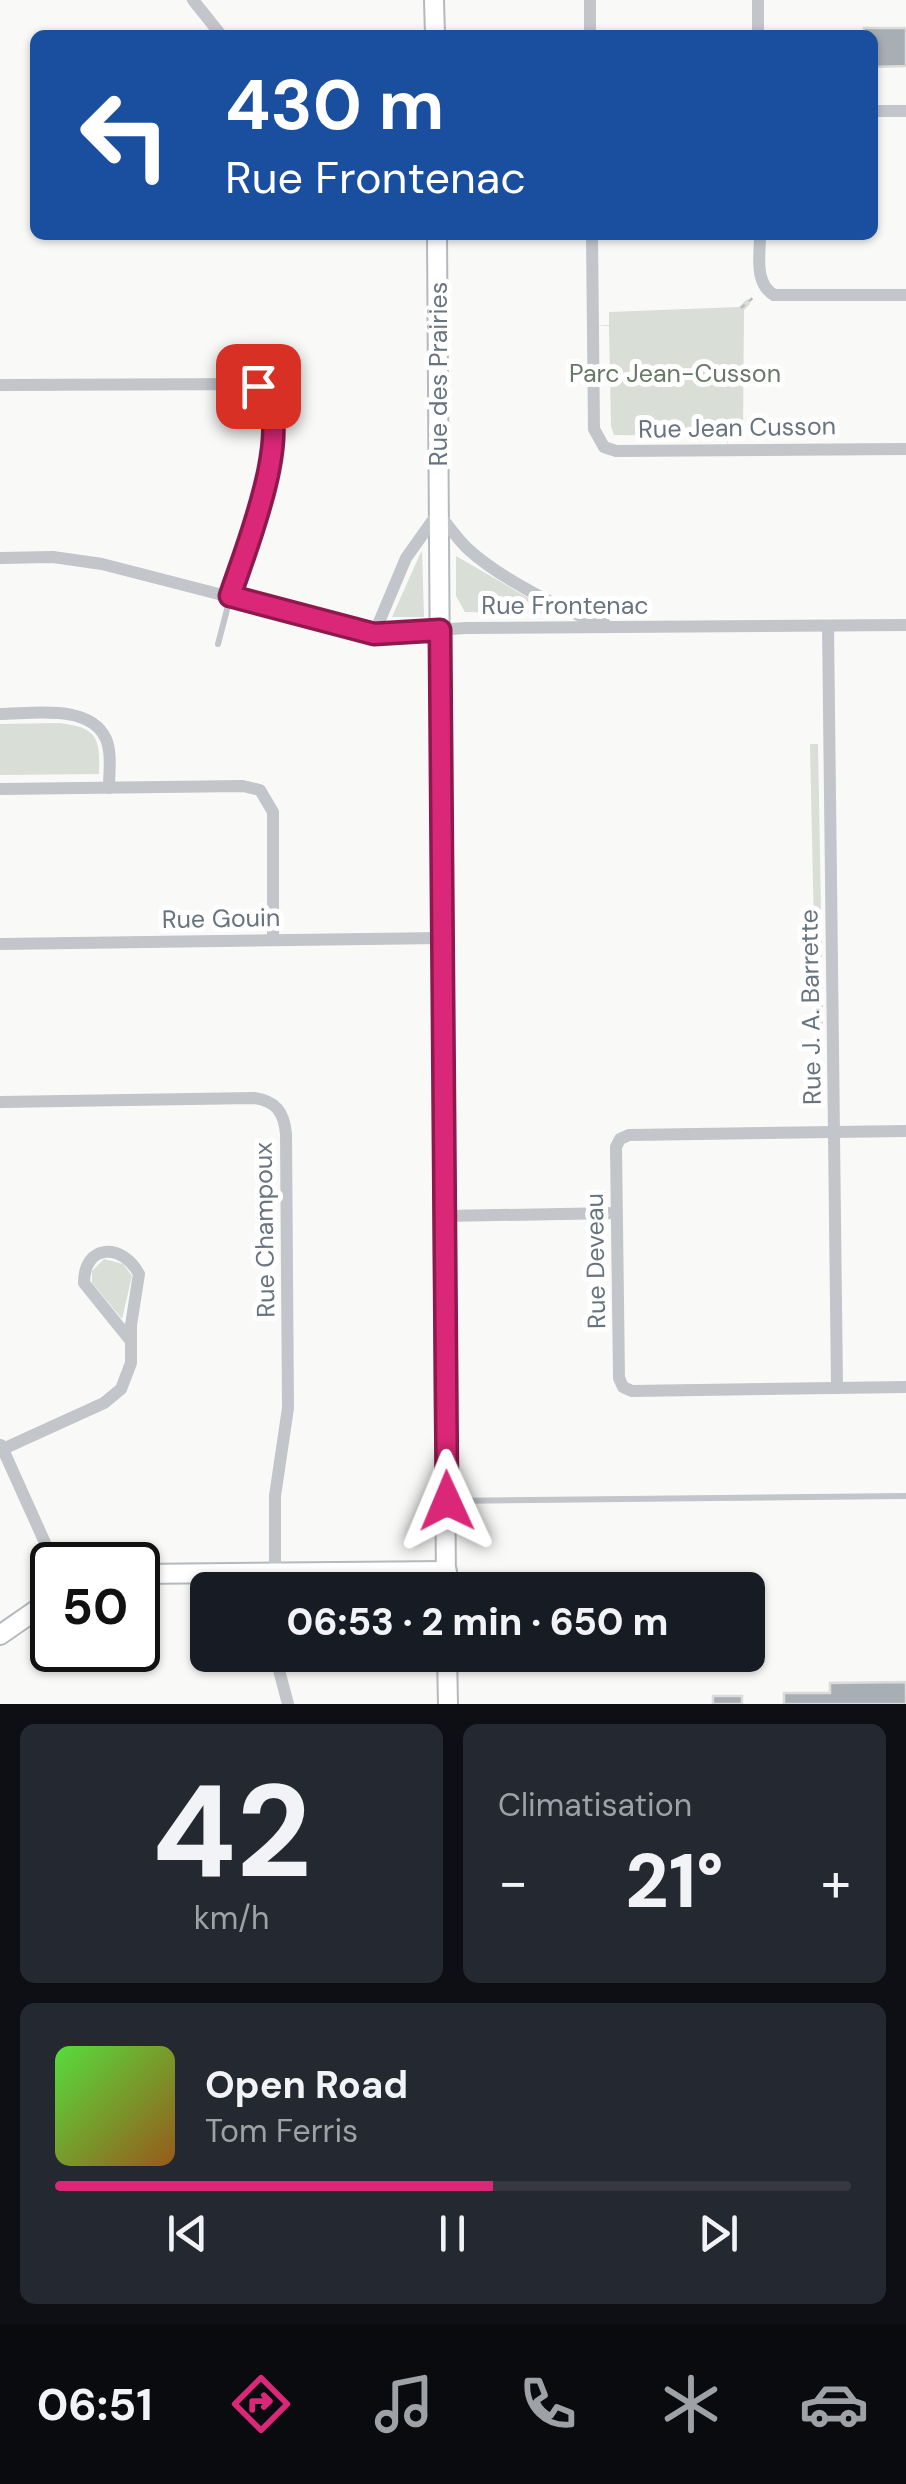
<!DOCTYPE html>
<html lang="fr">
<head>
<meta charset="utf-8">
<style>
  :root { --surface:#171b24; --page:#242831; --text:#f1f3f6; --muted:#9ea1a6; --line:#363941; --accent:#db2777 }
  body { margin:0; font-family:"DM Sans",sans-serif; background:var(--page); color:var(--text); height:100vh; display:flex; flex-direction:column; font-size:38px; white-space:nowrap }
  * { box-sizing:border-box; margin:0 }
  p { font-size:32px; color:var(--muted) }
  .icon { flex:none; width:55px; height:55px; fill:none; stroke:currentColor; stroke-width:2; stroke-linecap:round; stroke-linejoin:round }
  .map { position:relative; height:1704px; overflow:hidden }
  .drawer { display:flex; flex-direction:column; gap:20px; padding:20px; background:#0d0f14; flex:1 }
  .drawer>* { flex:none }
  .guide { position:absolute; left:30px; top:30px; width:848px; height:210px; border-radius:15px; box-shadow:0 2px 8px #0004; background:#1a4fa0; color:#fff; overflow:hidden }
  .speed { position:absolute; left:30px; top:1542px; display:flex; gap:20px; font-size:50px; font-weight:700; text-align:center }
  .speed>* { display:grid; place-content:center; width:130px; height:130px; border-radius:50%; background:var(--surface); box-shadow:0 2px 8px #0004; line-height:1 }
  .speed .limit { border:5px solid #111; border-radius:15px; background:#fff; color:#111 }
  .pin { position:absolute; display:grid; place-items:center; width:85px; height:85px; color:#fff; margin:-42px; border-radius:20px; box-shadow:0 5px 15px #0006 }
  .me { position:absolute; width:110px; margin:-55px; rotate:359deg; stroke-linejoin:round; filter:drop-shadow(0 0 8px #0008) }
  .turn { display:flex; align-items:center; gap:35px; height:210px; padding:0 30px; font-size:45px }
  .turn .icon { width:130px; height:130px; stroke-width:2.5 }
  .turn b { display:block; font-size:70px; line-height:85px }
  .big { font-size:75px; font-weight:800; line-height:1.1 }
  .drawer .widget { flex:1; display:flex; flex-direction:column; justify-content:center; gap:15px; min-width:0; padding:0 35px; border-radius:15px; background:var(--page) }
  .drawer .dial { align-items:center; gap:0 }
  .dial b { font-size:130px; line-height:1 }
  .song { display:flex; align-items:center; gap:30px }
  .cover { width:120px; height:120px; border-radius:15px; background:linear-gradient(135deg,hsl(110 70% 55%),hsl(30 70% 35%)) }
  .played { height:10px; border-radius:5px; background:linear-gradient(90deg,var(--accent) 55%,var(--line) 55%) }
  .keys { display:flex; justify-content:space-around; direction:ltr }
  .heat { display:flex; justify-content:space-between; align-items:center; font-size:55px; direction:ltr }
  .drawer .tiles { flex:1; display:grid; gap:20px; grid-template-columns:1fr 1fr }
  .widget:last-child { grid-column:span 2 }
  .trip { position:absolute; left:190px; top:1572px; width:575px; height:100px; border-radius:15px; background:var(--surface); box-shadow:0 2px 8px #0004; font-weight:800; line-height:100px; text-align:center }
  .tab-bar { display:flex; height:160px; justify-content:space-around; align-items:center; background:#090b0e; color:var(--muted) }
  .tab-bar .icon { width:70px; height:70px }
  .tab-bar .selected { color:var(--accent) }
  .tab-bar b { font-size:45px; color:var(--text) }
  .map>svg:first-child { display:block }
</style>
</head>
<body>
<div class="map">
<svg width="906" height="1704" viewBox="0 0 906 1704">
  <rect width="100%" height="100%" fill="#f9f9f8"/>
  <g fill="#d9ded7">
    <path d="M747,299L750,304L744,310L743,436H728L727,450V436L614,435L611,426L609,326H593L609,325V312L739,307Z"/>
    <path d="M422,551L424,617H392L421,552Z"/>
    <path d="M456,556L549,610V614L465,612L456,596Z"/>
    <path d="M60,723C98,728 100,738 99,774L0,775V724Z"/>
    <path d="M810,744H818L823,1024H816Z"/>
    <path d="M104,1259L123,1264L132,1276L122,1319L92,1283V1271Z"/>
  </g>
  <g fill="#a7aeb4" stroke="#dbdbda" stroke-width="2.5">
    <path d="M864,28H906V66L872,67V35H836H863Z"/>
    <path d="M906,1682V1704H784V1693H830V1683Z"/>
    <rect x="713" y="1696" width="29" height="8"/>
  </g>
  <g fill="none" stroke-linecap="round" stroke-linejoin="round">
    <defs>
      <g id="secondary">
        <path d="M434,0L435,35"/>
        <path d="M437,235L446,1590"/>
        <path d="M138,1574L447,1571"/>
        <path d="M0,1635L52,1599"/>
        <path d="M447,1655L448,1704"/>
      </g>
    </defs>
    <use href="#secondary" stroke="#b4b9bd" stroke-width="22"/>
    <path stroke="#babdc0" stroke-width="2.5" stroke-dasharray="5 5" stroke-linecap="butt" d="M741,308L755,296"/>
    <g stroke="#c2c5c9" stroke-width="6">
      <path d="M218,644L230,598"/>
      <path d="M447,1501L906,1496"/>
    </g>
    <g stroke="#c2c5c9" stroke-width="12">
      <path d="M193,0L221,35"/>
      <path d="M590,0V35"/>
      <path d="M758,0V35"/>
      <path d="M872,111H906"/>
      <path d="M592,235L594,429L604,447L616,451L906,449"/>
      <path d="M760,235C760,256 754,283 774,295H906"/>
      <path d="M0,385L252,384C305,406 243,555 230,597"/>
      <path d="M0,558L53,557L102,564L374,634L466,628L906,625"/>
      <path d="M828,626L837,1388"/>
      <path d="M374,634L406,558L438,513C448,525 457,539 468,549C497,576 567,614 605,624"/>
      <path d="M0,714C31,714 90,703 106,739C112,753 109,773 109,788"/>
      <path d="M0,789L243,786L260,790L273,812V940"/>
      <path d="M0,944L442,938"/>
      <path d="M0,1102L254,1098C276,1101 284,1112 286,1134L288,1408L275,1496V1590"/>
      <path d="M906,1131L629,1135L620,1139L616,1147L619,1378L623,1387L632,1391L906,1387"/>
      <path d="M444,1216L616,1213"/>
      <path d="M1,1445L55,1565"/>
      <path d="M3,1449L104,1403L121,1389L131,1363V1325L139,1274C123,1243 84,1243 84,1283L130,1340"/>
      <path d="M275,1655L288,1704"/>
    </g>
    <use href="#secondary" stroke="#fff" stroke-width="18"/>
  </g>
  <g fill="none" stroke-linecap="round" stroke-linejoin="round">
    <defs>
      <path id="route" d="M258,386C300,419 244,553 230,596L374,634L440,630L447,1501"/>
    </defs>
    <use href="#route" stroke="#8e194d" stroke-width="25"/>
    <use href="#route" stroke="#db2777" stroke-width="18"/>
  </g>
  <g text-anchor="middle" stroke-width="10" stroke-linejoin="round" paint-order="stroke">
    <g font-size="25" fill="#687866" stroke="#fff">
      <text x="675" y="382">Parc Jean-Cusson</text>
    </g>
    <g font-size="25" fill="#67747f" stroke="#fff">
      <text transform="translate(438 374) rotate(-90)" y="9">Rue des Prairies</text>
      <text transform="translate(737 427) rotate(-1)" y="9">Rue Jean Cusson</text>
      <text x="565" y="614">Rue Frontenac</text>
      <text transform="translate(221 918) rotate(-1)" y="9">Rue Gouin</text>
      <text transform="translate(810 1007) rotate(-91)" y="9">Rue J. A. Barrette</text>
      <text transform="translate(264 1230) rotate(-91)" y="9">Rue Champoux</text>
      <text transform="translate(595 1261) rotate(-91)" y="9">Rue Deveau</text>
    </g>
  </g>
</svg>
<div class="speed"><div class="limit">50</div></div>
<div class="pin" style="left:258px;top:386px;background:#d93025"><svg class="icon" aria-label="arrive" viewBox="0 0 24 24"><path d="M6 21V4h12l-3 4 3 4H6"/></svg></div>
<svg class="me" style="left:447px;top:1501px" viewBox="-20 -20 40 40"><path d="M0-17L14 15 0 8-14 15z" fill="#db2777" stroke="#fff" stroke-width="4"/></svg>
<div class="trip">06:53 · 2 min · 650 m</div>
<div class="guide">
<div class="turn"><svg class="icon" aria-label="left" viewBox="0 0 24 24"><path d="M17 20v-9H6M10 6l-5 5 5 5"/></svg><div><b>430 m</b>Rue Frontenac</div></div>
</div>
</div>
<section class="drawer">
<div class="tiles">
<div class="widget dial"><b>42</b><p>km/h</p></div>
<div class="widget"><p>Climatisation</p>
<div class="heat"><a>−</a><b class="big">21°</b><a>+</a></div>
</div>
<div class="widget">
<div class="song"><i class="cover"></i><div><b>Open Road</b><p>Tom Ferris</p></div></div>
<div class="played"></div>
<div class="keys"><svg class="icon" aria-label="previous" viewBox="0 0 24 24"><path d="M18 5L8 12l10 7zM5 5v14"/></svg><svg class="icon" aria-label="pause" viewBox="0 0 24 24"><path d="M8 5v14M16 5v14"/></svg><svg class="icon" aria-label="next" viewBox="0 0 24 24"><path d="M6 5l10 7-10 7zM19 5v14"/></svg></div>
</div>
</div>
</section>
<nav class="tab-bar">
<b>06:51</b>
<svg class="icon selected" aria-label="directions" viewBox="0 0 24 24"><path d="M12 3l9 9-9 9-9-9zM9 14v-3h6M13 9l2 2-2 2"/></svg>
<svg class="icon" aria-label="music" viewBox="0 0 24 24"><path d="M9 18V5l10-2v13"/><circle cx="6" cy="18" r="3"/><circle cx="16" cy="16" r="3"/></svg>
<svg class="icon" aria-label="phone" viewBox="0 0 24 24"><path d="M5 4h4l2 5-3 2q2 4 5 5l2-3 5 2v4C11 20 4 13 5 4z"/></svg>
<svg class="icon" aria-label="climate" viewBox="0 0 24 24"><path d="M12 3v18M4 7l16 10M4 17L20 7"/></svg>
<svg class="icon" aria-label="car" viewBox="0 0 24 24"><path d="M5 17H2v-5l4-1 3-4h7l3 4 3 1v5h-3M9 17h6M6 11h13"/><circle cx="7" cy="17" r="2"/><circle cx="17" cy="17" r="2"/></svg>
</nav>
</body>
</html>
